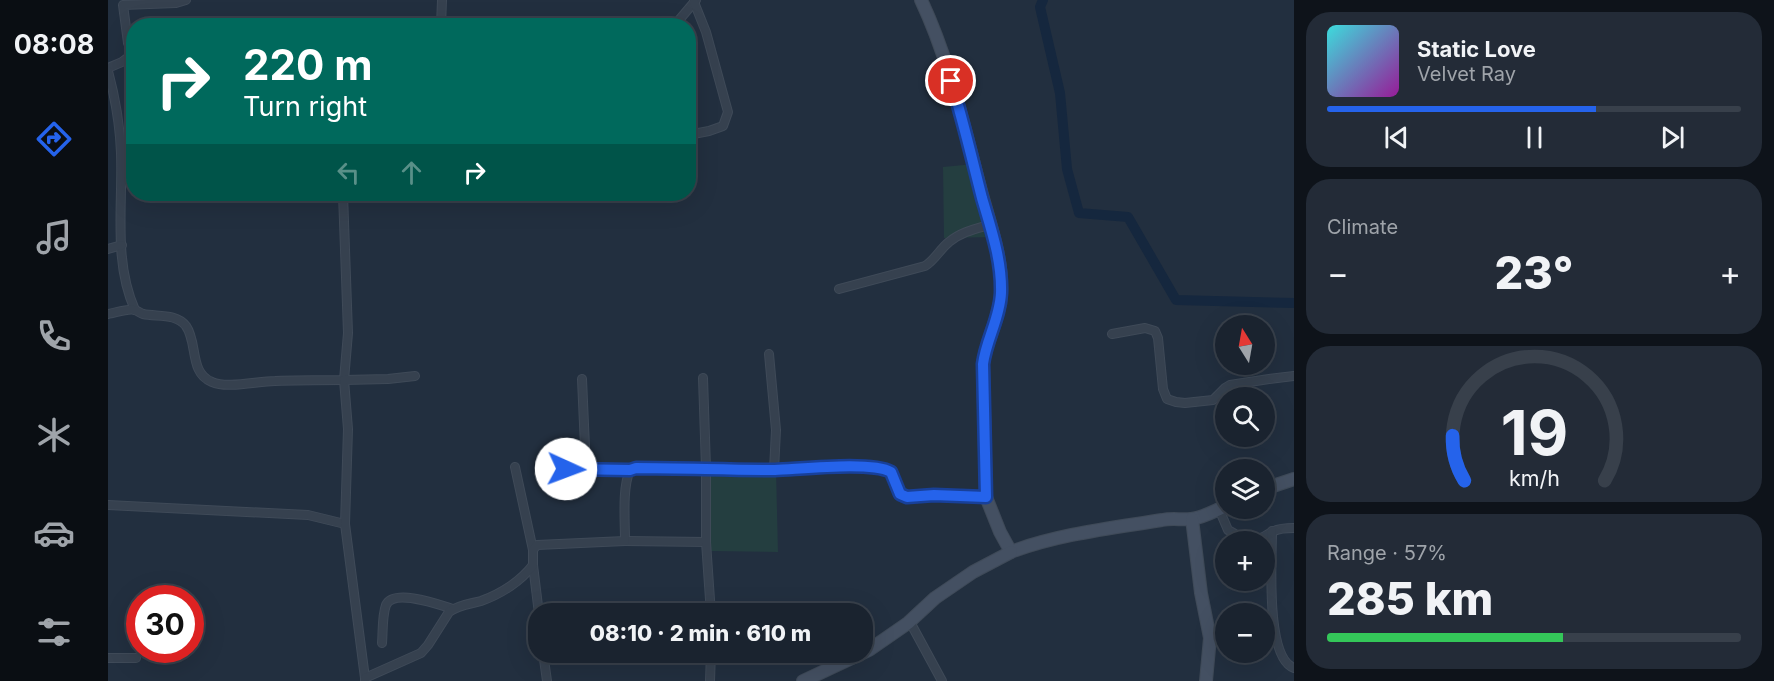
<!DOCTYPE html>
<html lang="en">
<head>
<meta charset="utf-8">
<style>
  :root { --surface:#1a232f; --page:#232b37; --text:#f1f3f6; --muted:#9fa4aa; --line:#38404b; --accent:#2563eb }
  body { margin:0; font-family:Inter,sans-serif; background:var(--page); color:var(--text); height:100vh; display:flex; flex-direction:column; font-size:22px; white-space:nowrap }
  * { box-sizing:border-box; margin:0 }
  p { font-size:20px; color:var(--muted) }
  .icon { flex:none; width:33px; height:33px; fill:none; stroke:currentColor; stroke-width:2; stroke-linecap:round; stroke-linejoin:round }
  .map { position:relative; flex:1; overflow:hidden }
  .panel { display:flex; flex-direction:column; gap:12px; padding:12px; background:#0e131a; width:480px }
  .panel>* { flex:none }
  .banner { position:absolute; left:18px; top:18px; width:570px; height:183px; border-radius:24px; box-shadow:0 6px 24px #0002,0 0 0 2px var(--line); background:#00695c; color:#fff; overflow:hidden }
  .needle { width:39px; rotate:349deg }
  .fabs { position:absolute; left:1107px; top:315px; display:grid; gap:12px }
  .fabs a { display:grid; place-items:center; width:60px; height:60px; border-radius:50%; background:var(--surface); box-shadow:0 6px 24px #0002,0 0 0 2px var(--line); font-size:30px }
  .speed { position:absolute; left:18px; top:585px; display:flex; gap:12px; font-size:30px; font-weight:700; text-align:center }
  .speed>* { display:grid; place-content:center; width:78px; height:78px; border-radius:50%; background:var(--surface); box-shadow:0 6px 24px #0002,0 0 0 2px var(--line); line-height:1 }
  .speed .limit { border:9px solid #d22; background:#fff; color:#111 }
  .pin { position:absolute; display:grid; place-items:center; width:51px; height:51px; color:#fff; margin:-26px; border:3px solid #fff; border-radius:50%; box-shadow:0 2px 6px #0007 }
  .me { position:absolute; width:66px; margin:-33px; rotate:92deg; stroke-linejoin:round; filter:drop-shadow(0 0 4px #0008) }
  .turn { display:flex; align-items:center; gap:21px; height:126px; padding:0 18px; font-size:27px }
  .turn .icon { width:78px; height:78px; stroke-width:2.5 }
  .turn b { display:block; font-size:42px; line-height:51px }
  .lanes { display:flex; align-items:center; height:57px; padding:0 18px; background:#0003; justify-content:center; gap:30px; direction:ltr }
  .lanes .off { opacity:.35 }
  .big { font-size:45px; font-weight:800; line-height:1.1 }
  .panel .widget { flex:1; display:flex; flex-direction:column; justify-content:center; gap:9px; min-width:0; padding:0 21px; border-radius:24px; background:var(--page) }
  .panel .dial { align-items:center; gap:0 }
  .dial svg { height:156px; overflow:visible; fill:none; stroke:var(--line); stroke-width:7; stroke-linecap:round; text-anchor:middle }
  .dial text { fill:var(--text); stroke:none }
  .song { display:flex; align-items:center; gap:18px }
  .cover { width:72px; height:72px; border-radius:9px; background:linear-gradient(135deg,hsl(180 70% 55%),hsl(300 70% 35%)) }
  .played { height:6px; border-radius:3px; background:linear-gradient(90deg,var(--accent) 65%,var(--line) 65%) }
  .keys { display:flex; justify-content:space-around; direction:ltr }
  .heat { display:flex; justify-content:space-between; align-items:center; font-size:33px; direction:ltr }
  .charge { height:9px; border-radius:4px; background:linear-gradient(90deg,#34c759 57%,var(--line) 0) }
  .trip { position:absolute; left:420px; top:603px; width:345px; height:60px; border-radius:24px; background:var(--surface); box-shadow:0 6px 24px #0002,0 0 0 2px var(--line); font-weight:800; line-height:60px; text-align:center }
  main { display:flex; flex:1; min-height:0 }
  .tabs { display:flex; flex-direction:column; width:108px; justify-content:space-around; align-items:center; background:#0a0e13; color:var(--muted) }
  .tabs .icon { width:42px; height:42px }
  .tabs .on { color:var(--accent) }
  .tabs b { font-size:27px; color:var(--text) }
  .map>svg:first-child { display:block }
</style>
</head>
<body>
<main>
<nav class="tabs">
<b>08:08</b>
<svg class="icon on" aria-label="directions" viewBox="0 0 24 24"><path d="M12 3l9 9-9 9-9-9zM9 14v-3h6M13 9l2 2-2 2"/></svg>
<svg class="icon" aria-label="music" viewBox="0 0 24 24"><path d="M9 18V5l10-2v13"/><circle cx="6" cy="18" r="3"/><circle cx="16" cy="16" r="3"/></svg>
<svg class="icon" aria-label="phone" viewBox="0 0 24 24"><path d="M5 4h4l2 5-3 2q2 4 5 5l2-3 5 2v4C11 20 4 13 5 4z"/></svg>
<svg class="icon" aria-label="climate" viewBox="0 0 24 24"><path d="M12 3v18M4 7l16 10M4 17L20 7"/></svg>
<svg class="icon" aria-label="car" viewBox="0 0 24 24"><path d="M5 17H2v-5l4-1 3-4h7l3 4 3 1v5h-3M9 17h6M6 11h13"/><circle cx="7" cy="17" r="2"/><circle cx="17" cy="17" r="2"/></svg>
<svg class="icon" aria-label="filters" viewBox="0 0 24 24"><path d="M4 7h16M4 17h16"/><circle cx="9" cy="7" r="2"/><circle cx="15" cy="17" r="2"/></svg>
</nav>
<div class="map">
<svg width="1186" height="681" viewBox="0 0 1186 681">
  <rect width="100%" height="100%" fill="#222f3f"/>
  <g fill="#243e40">
    <path d="M866,164L886,237L836,238L835,167Z"/>
    <path d="M603,468L668,470L670,552L603,551Z"/>
  </g>
  <g fill="none" stroke-linecap="round" stroke-linejoin="round">
    <path stroke="#15273e" stroke-width="10" d="M935,0L932,7L952,93L959,169L971,213L1020,217L1068,300L1186,303"/>
    <defs>
      <g id="street">
        <path d="M333,26L334,0"/>
        <path d="M566,26L588,0"/>
        <path d="M26,51L20,43L15,5L68,3L78,0"/>
        <path d="M0,68L14,62L26,53"/>
        <path d="M0,71C7,97 12,126 13,153C15,205 5,261 27,310"/>
        <path d="M580,135L601,131L615,126L620,112L598,32L586,2"/>
        <path d="M0,249L14,245"/>
        <path d="M731,289L817,266C827,260 832,249 841,242C853,232 867,229 881,225"/>
        <path d="M0,314C7,313 20,308 27,310C30,311 32,313 35,314C49,317 68,313 78,326C90,343 81,373 104,382C119,389 150,381 167,381C190,380 213,380 236,380L240,333L235,194"/>
        <path d="M1004,334L1037,328L1047,331L1050,338L1055,389L1059,399L1068,402L1077,403L1105,400L1117,388L1122,385L1161,379L1186,376"/>
        <path d="M661,354L668,430L666,470"/>
        <path d="M474,379L478,470"/>
        <path d="M407,467L425,550"/>
        <path d="M458,469L522,470"/>
        <path d="M0,505L200,515L237,524"/>
        <path d="M1111,509L1120,530C1129,536 1142,541 1153,538C1158,536 1161,533 1166,531C1172,528 1179,528 1186,528"/>
        <path d="M1164,531C1164,558 1157,658 1186,668"/>
        <path d="M517,541L598,542"/>
        <path d="M425,565L431,614"/>
        <path d="M603,614L598,542V468L668,470L755,467L776,468L784,474L792,494L799,497L826,495L878,497"/>
        <path d="M802,622L834,681"/>
        <path d="M274,643C275,631 274,616 278,605C286,588 332,605 345,609"/>
        <path d="M435,652L439,681"/>
        <path d="M0,658H28"/>
        <path d="M257,678L237,524L240,429L236,380L280,379L307,376"/>
        <path d="M257,681V678L313,653L320,645L341,612C350,605 362,604 373,601C393,594 413,581 425,565V550L429,545L517,541C517,520 514,488 522,470L528,468H598L595,378"/>
        <path d="M602,681L603,652"/>
      </g>
      <g id="secondary">
        <path d="M813,0C841,59 855,124 872,187C881,222 895,257 893,294C892,318 878,340 875,364L878,497L892,532L903,552C950,534 1005,528 1054,520C1064,518 1073,520 1083,519C1095,518 1106,511 1118,506"/>
        <path d="M1156,489L1186,479"/>
        <path d="M1084,519L1093,593L1102,638L1098,681"/>
        <path d="M695,681L761,650L800,623L827,598L865,572L903,552"/>
      </g>
    </defs>
    <use href="#street" stroke="#3f4a58" stroke-width="10"/>
    <use href="#secondary" stroke="#3f4a58" stroke-width="14"/>
    <use href="#street" stroke="#36414f" stroke-width="8"/>
    <use href="#secondary" stroke="#445062" stroke-width="12"/>
  </g>
  <g fill="none" stroke-linecap="round" stroke-linejoin="round">
    <defs>
      <path id="route" d="M458,469L522,470L528,468C574,468 621,470 667,470C693,469 764,461 783,472L792,494L799,497L826,495L878,497L875,364C878,340 892,318 893,293C894,260 883,229 874,198C864,159 855,120 843,81"/>
    </defs>
    <use href="#route" stroke="#184099" stroke-width="15"/>
    <use href="#route" stroke="#2563eb" stroke-width="10"/>
  </g>
</svg>
<div class="fabs">
<a><svg class="needle" viewBox="-14 -14 28 28"><path d="M0-13l5 13h-10z" fill="#e53935"/><path d="M0 13l5-13h-10z" fill="#9fa4aa"/></svg></a>
<a><svg class="icon" aria-label="search" viewBox="0 0 24 24"><circle cx="10" cy="10" r="6"/><path d="M15 15l6 6"/></svg></a>
<a><svg class="icon" aria-label="layers" viewBox="0 0 24 24"><path d="M12 4l9 5-9 5-9-5zM3 14l9 5 9-5"/></svg></a>
<a>+</a>
<a>−</a>
</div>
<div class="speed"><div class="limit">30</div></div>
<div class="pin" style="left:843px;top:81px;background:#d93025"><svg class="icon" aria-label="arrive" viewBox="0 0 24 24"><path d="M6 21V4h12l-3 4 3 4H6"/></svg></div>
<svg class="me" style="left:458px;top:469px" viewBox="-20 -20 40 40"><circle r="19" fill="#fff"/><path d="M0-13L10 11 0 6-10 11z" fill="#2563eb"/></svg>
<div class="trip">08:10 · 2 min · 610 m</div>
<div class="banner">
<div class="turn"><svg class="icon" aria-label="right" viewBox="0 0 24 24"><path d="M7 20v-9h11M14 6l5 5-5 5"/></svg><div><b>220 m</b>Turn right</div></div>
<div class="lanes"><svg class="icon off" aria-label="left" viewBox="0 0 24 24"><path d="M17 20v-9H6M10 6l-5 5 5 5"/></svg><svg class="icon off" aria-label="ahead" viewBox="0 0 24 24"><path d="M12 20V5M6 11l6-6 6 6"/></svg><svg class="icon" aria-label="right" viewBox="0 0 24 24"><path d="M7 20v-9h11M14 6l5 5-5 5"/></svg></div>
</div>
</div>
<section class="panel">
<div class="widget">
<div class="song"><i class="cover"></i><div><b>Static Love</b><p>Velvet Ray</p></div></div>
<div class="played"></div>
<div class="keys"><svg class="icon" aria-label="previous" viewBox="0 0 24 24"><path d="M18 5L8 12l10 7zM5 5v14"/></svg><svg class="icon" aria-label="pause" viewBox="0 0 24 24"><path d="M8 5v14M16 5v14"/></svg><svg class="icon" aria-label="next" viewBox="0 0 24 24"><path d="M6 5l10 7-10 7zM19 5v14"/></svg></div>
</div>
<div class="widget"><p>Climate</p>
<div class="heat"><a>−</a><b class="big">23°</b><a>+</a></div>
</div>
<div class="widget dial"><svg viewBox="0 0 100 80">
<path d="M14 69A42 42 0 1 1 86 69"/>
<path d="M14 69A42 42 0 0 1 8 46" stroke="#2563eb"/>
<text x="50" y="56" font-size="32" font-weight="700">19</text>
<text x="50" y="72" font-size="11">km/h</text>
</svg></div>
<div class="widget"><p>Range · 57%</p><b class="big">285 km</b><div class="charge"></div></div>
</section>
</main>
</body>
</html>
